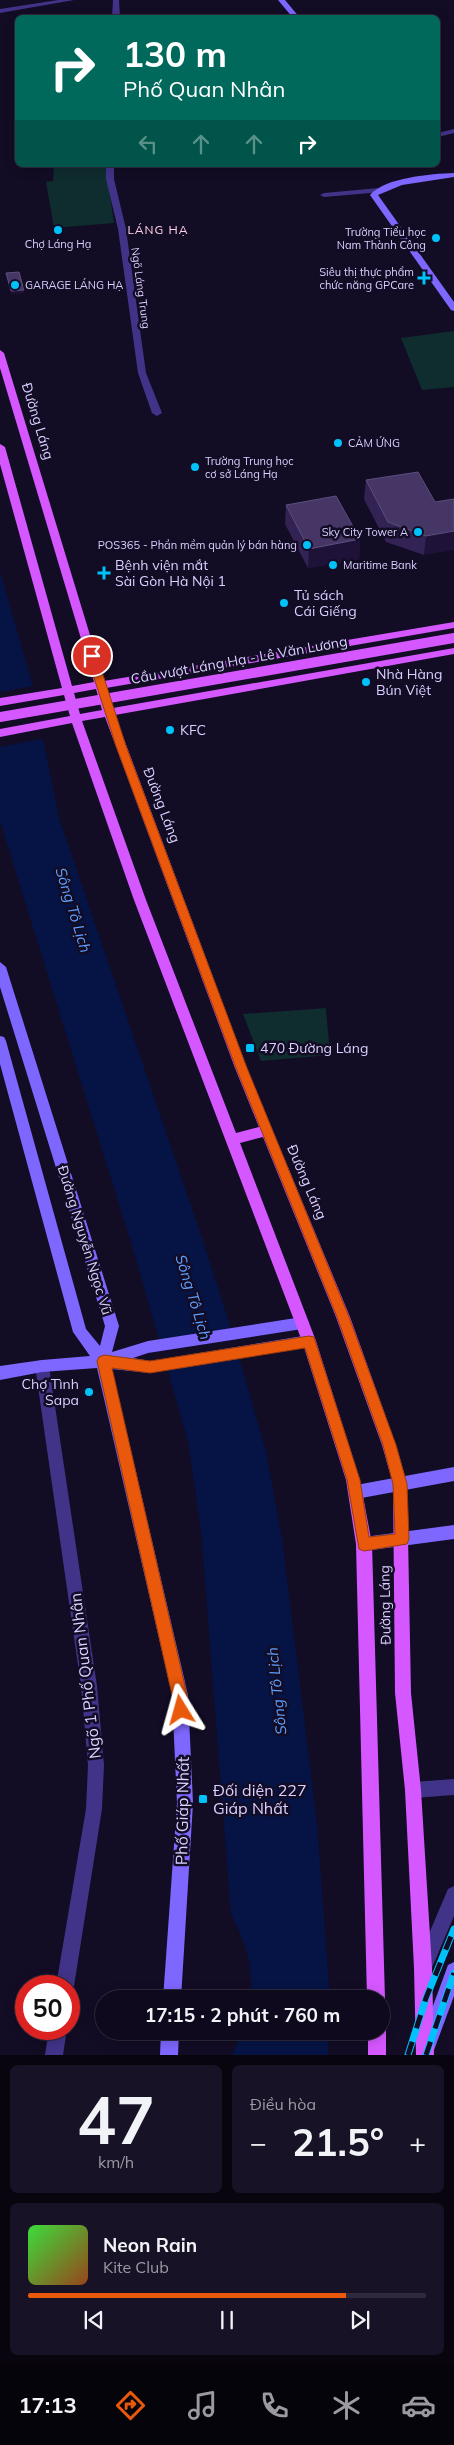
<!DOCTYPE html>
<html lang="vi">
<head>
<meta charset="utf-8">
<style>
  :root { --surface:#0e091c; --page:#171225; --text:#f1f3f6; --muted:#9b9aa3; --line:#2e2a3b; --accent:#ea580c }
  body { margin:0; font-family:Mulish,sans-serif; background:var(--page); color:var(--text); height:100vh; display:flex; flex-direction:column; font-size:19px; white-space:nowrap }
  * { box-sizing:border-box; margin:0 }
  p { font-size:16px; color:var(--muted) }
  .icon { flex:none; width:28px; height:28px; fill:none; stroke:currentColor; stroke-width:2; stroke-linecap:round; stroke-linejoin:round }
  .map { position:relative; height:2055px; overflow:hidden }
  .drawer { display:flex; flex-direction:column; gap:10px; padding:10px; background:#08050f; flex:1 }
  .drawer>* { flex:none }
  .guide { position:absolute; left:15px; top:15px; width:425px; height:152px; border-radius:8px; box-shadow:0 2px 12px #0003,0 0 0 1px var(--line); background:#00695c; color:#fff; overflow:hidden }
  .speed { position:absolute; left:15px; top:1975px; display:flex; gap:10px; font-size:25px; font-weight:700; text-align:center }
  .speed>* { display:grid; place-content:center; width:65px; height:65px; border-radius:50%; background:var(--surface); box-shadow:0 2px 12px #0003,0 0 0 1px var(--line); line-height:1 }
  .speed .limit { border:8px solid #d22; background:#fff; color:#111 }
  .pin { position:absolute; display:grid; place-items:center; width:42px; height:42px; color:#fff; margin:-21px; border:2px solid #fff; border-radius:50%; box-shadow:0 1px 5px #0007 }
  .me { position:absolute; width:55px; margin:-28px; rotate:352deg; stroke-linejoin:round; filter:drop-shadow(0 0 4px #0008) }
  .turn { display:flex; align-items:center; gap:18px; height:105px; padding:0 25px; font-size:22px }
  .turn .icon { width:65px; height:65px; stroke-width:2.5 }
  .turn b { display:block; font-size:35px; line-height:42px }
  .lanes { display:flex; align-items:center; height:48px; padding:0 25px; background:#0003; justify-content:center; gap:25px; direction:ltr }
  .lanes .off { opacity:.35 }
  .big { font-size:38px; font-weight:700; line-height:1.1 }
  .drawer .widget { flex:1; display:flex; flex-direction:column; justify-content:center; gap:8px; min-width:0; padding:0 18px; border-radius:8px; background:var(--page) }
  .drawer .dial { align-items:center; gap:0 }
  .dial b { font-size:65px; line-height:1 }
  .song { display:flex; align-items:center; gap:15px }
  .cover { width:60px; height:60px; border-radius:8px; background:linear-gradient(135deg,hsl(120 70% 55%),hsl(20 70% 35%)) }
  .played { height:5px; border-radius:2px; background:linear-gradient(90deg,var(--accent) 80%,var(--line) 80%) }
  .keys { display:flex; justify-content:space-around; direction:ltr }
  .heat { display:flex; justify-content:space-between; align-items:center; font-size:28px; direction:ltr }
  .drawer .tiles { flex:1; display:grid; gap:10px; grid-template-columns:1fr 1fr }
  .widget:last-child { grid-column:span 2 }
  .trip { position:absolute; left:95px; top:1990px; width:295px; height:50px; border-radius:25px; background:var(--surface); box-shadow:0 2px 12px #0003,0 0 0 1px var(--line); font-weight:700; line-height:50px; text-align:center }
  .dock { display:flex; height:80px; justify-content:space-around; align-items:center; background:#06040b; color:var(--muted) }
  .dock .icon { width:35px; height:35px }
  .dock .active { color:var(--accent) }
  .dock b { font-size:22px; color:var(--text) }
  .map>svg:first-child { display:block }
</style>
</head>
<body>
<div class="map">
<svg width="454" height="2055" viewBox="0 0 454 2055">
  <rect width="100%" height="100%" fill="#130c25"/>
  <g fill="#0f2c2f">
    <path d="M54,165H106L114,223L54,228L46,182L53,181Z"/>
    <path d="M454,331V387L422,390L401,338Z"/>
    <path d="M326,1008L330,1055L261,1061L243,1014Z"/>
  </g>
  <g fill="#051445">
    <path d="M0,571L31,679L59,818L203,1241L227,1316L266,1452L282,1539L317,1824L330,1999H250C255,1967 245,1942 231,1914L201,1530L188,1441L137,1262L0,821Z"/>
    <path d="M241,2031H329L328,2055H233Z"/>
  </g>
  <g fill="#130c25">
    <path d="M35,686L46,738L0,747V692Z"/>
    <path d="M235,1333L240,1353L164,1365L158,1345Z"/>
  </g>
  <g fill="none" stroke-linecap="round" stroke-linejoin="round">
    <g fill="#413388" fill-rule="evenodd">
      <path d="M58,0H74L0,13V9Z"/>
      <path d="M113,0H119L120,18H112Z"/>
      <path d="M454,129V133L438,137V133Z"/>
      <path d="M106,165H114V179L126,229L146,373L162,413L157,416L152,413L138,373L118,229L106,179Z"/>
      <path d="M379,188H382V192L324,197L320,195L324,193Z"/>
      <path d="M42,1360L47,1361L49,1366L97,1686L104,1765L102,1809L74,1986L69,1993V1986H56L86,1809L88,1765L81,1686L35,1366L37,1361Z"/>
      <path d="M454,1779V1795L413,1798L407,1796L405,1790L407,1784L413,1782Z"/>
      <path d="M454,1886V1916L431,1970L425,1973L419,1970L416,1964L448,1889Z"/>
      <path d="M49,2029H67L63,2055H45Z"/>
    </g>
    <g fill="#7e67ff" fill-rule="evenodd">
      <path d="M278,0H285L300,18H293Z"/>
      <path d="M454,173V177L402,185L378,195L454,302V311L451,310L370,195C386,177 431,174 454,173Z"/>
      <path d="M0,962L6,967L119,1326L112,1352L148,1341L302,1317L307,1319L309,1323L307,1327L302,1329L148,1353L133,1358L150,1361L309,1335L314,1337L316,1341L314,1345L309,1347L150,1373L112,1369L188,1695L193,1803L181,1999H163L177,1803L172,1695L97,1368L42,1372L0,1380V1366L42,1360L90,1356L73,1332L0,1064V1036L4,1037L6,1041L86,1329L100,1346L105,1326L0,987Z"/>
      <path d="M454,1467V1481L356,1499L351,1497L348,1492L351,1487L356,1485Z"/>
      <path d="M454,1525V1539L364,1551L359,1549L356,1544L359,1539L364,1537Z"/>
      <path d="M454,1962V1996L434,2050L428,2053L422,2050L419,2044L448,1965Z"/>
      <path d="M161,2031H179L178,2055H160Z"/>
    </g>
    <g fill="#d557ff" fill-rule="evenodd">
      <path d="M0,350L4,353L104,681L454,622V628L106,688L113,708L454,648V654L115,715L247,1068L350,1317L396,1445L407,1484L411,1693L421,1790L432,1968L434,2055H416L414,1968L405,1790L395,1693L393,1484L382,1445L336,1317L263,1137L240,1143L316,1341L360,1480L372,1544L385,1999L381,2006V1999H367L356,1544L346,1480L302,1341L134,900L72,723L0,737V729L70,716L64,695L0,706V698L62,688L0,464V444L5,447L72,686L94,682L0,368ZM96,689L102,710L80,714L74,693ZM105,717L235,1068L259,1127L236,1133L146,900L82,721Z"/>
      <path d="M381,2024L386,2031V2055H368V2031H381Z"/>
    </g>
    <defs>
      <g id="rail">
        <path d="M408,2055L426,1998L454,1929"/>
        <path d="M426,2055L454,1973"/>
      </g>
    </defs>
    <use href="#rail" stroke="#00c2fb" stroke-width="7"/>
    <use href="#rail" stroke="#130c25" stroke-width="5" stroke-dasharray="14" stroke-linecap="butt"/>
    <path stroke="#d557ff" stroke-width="10" d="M0,717L454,638"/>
  </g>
  <g fill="#332354">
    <path d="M366,480L435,502L424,555L386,542L364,499Z"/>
    <path d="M286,505L360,539L359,559L308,568L285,524Z"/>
  </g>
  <g fill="#1e1239">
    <path d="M24,290V293L11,294V291Z"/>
    <path d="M454,531V550L424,555L426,536Z"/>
    <path d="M360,539L359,559L308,568L309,549Z"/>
  </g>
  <g fill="#453666" stroke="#5c4e7e">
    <path d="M19,272L24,290L11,291L6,273Z"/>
    <path d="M418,472L435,502L454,499V531L426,536L388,522L366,480Z"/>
    <path d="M336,496L360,539L309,549L286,505Z"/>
  </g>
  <path fill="#ea580c" stroke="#983908" d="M92,653L97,656L126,746L247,1068L349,1317L396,1445L407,1484L409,1539L407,1544L364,1551L359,1549L347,1480L305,1348L150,1373L112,1368L187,1695L188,1710L186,1716L181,1718L175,1716L172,1695L97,1361L99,1357L104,1355L150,1361L309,1336L314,1337L360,1480L369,1537L395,1534L393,1484L383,1445L337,1317L236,1068L116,746L87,656Z"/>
  <g fill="#00c2fb" stroke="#130c25" stroke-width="2">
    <circle cx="58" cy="230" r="5"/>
    <circle cx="436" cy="238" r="5"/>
    <path d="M421.5 270.5h5v5h5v5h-5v5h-5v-5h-5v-5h5z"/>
    <circle cx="15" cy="285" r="5"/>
    <circle cx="338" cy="443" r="5"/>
    <circle cx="195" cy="467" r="5"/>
    <circle cx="418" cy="532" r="5"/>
    <circle cx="307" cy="545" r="5"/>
    <circle cx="333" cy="565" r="5"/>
    <path d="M101.5 565.5h5v5h5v5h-5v5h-5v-5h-5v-5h5z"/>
    <circle cx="284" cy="603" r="5"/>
    <circle cx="366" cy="682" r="5"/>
    <circle cx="170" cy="730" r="5"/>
    <rect x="245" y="1043" width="10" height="10" rx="2.5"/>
    <circle cx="89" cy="1392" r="5"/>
    <rect x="198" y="1794" width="10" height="10" rx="2.5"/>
  </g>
  <g text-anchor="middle" stroke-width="5" stroke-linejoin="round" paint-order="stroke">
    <g font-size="11" fill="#dbd0ff" stroke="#130c25" text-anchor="end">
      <text x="426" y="236">Trường Tiểu học<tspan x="426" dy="13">Nam Thành Công</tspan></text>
      <text x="58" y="248" text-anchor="middle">Chợ Láng Hạ</text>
      <text x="414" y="276">Siêu thị thực phẩm<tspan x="414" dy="13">chức năng GPCare</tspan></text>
      <text x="25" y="289" text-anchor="start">GARAGE LÁNG HẠ</text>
      <text x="348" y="447" text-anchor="start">CẢM ỨNG</text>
      <text x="205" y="465" text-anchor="start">Trường Trung học<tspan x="205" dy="13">cơ sở Láng Hạ</tspan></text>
      <text x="408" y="536">Sky City Tower A</text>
      <text x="297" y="549">POS365 - Phần mềm quản lý bán hàng</text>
      <text x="343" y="569" text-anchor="start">Maritime Bank</text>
    </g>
    <g font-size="11" fill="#dbd0ff" stroke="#130c25">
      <text transform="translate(141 288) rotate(82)" y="4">Ngõ Láng Trung</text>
    </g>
    <g font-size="12" letter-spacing="1" fill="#ffd2e9" stroke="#130c25">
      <text x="158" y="234">LÁNG HẠ</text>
    </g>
    <g font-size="14" fill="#dbd0ff" stroke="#130c25">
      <text transform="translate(38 421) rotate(73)" y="5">Đường Láng</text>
      <text transform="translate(239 660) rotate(-10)" y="5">Cầu vượt Láng Hạ - Lê Văn Lương</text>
      <text transform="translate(162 805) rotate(69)" y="5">Đường Láng</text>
      <text transform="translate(307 1182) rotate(67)" y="5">Đường Láng</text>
      <text transform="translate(85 1240) rotate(73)" y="5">Đường Nguyễn Ngọc Vũ</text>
      <text transform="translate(385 1605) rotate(-91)" y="5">Đường Láng</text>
    </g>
    <g font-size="14" fill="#dbd0ff" stroke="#130c25" text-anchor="start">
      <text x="115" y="570">Bệnh viện mắt<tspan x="115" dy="16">Sài Gòn Hà Nội 1</tspan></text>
      <text x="294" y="600">Tủ sách<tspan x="294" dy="16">Cái Giếng</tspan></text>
      <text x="376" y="679">Nhà Hàng<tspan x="376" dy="16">Bún Việt</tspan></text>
      <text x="180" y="735">KFC</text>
      <text x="260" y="1053">470 Đường Láng</text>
      <text x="79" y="1389" text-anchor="end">Chợ Tình<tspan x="79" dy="16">Sapa</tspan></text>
    </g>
    <g font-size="15" font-style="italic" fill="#5ea0ff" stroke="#130c25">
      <text transform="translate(73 910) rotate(73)" y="5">Sông Tô Lịch</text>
      <text transform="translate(193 1297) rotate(73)" y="5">Sông Tô Lịch</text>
      <text transform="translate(277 1691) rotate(-96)" y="5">Sông Tô Lịch</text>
    </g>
    <g font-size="16" fill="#dbd0ff" stroke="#130c25">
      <text transform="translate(85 1676) rotate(-97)" y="6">Ngõ 1 Phố Quan Nhân</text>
      <text transform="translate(182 1811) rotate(-89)" y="6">Phố Giáp Nhất</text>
    </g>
    <g font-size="16" fill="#dbd0ff" stroke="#130c25" text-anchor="start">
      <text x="213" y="1796">Đối diện 227<tspan x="213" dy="18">Giáp Nhất</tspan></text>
    </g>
  </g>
</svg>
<div class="speed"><div class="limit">50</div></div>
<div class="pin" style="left:92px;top:656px;background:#d93025"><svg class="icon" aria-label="arrive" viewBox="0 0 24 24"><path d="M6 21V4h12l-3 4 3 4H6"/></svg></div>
<svg class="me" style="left:181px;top:1710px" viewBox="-20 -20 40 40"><path d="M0-17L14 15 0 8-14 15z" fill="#ea580c" stroke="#fff" stroke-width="4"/></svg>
<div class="trip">17:15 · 2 phút · 760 m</div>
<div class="guide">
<div class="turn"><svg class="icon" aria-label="right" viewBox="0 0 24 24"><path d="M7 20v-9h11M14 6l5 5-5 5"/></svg><div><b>130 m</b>Phố Quan Nhân</div></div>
<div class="lanes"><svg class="icon off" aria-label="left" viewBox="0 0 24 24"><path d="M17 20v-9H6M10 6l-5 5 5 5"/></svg><svg class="icon off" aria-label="ahead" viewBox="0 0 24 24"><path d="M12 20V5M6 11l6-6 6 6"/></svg><svg class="icon off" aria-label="ahead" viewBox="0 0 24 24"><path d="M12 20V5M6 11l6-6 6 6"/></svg><svg class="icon" aria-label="right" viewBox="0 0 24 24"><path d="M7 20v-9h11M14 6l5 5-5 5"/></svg></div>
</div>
</div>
<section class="drawer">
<div class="tiles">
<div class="widget dial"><b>47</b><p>km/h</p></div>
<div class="widget"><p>Điều hòa</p>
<div class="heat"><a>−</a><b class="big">21.5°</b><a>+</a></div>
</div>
<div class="widget">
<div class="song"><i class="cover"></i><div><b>Neon Rain</b><p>Kite Club</p></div></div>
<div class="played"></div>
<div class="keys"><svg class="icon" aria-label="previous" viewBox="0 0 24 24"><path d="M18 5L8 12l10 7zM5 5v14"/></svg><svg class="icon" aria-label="pause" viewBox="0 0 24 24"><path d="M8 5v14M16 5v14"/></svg><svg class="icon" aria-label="next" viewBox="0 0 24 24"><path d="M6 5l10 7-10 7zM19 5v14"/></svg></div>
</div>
</div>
</section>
<nav class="dock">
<b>17:13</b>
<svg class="icon active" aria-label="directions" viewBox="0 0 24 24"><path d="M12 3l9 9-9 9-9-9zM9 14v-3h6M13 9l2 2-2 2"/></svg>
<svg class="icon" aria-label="music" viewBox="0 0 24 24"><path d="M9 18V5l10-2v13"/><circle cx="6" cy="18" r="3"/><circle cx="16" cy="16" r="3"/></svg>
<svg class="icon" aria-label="phone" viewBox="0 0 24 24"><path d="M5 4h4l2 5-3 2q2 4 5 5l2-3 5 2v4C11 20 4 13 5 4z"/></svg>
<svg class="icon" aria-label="climate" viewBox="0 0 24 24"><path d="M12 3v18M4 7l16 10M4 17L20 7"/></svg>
<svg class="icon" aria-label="car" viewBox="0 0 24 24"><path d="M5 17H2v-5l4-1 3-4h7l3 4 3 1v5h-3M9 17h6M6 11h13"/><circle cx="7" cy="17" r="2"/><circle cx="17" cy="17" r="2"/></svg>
</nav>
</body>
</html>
